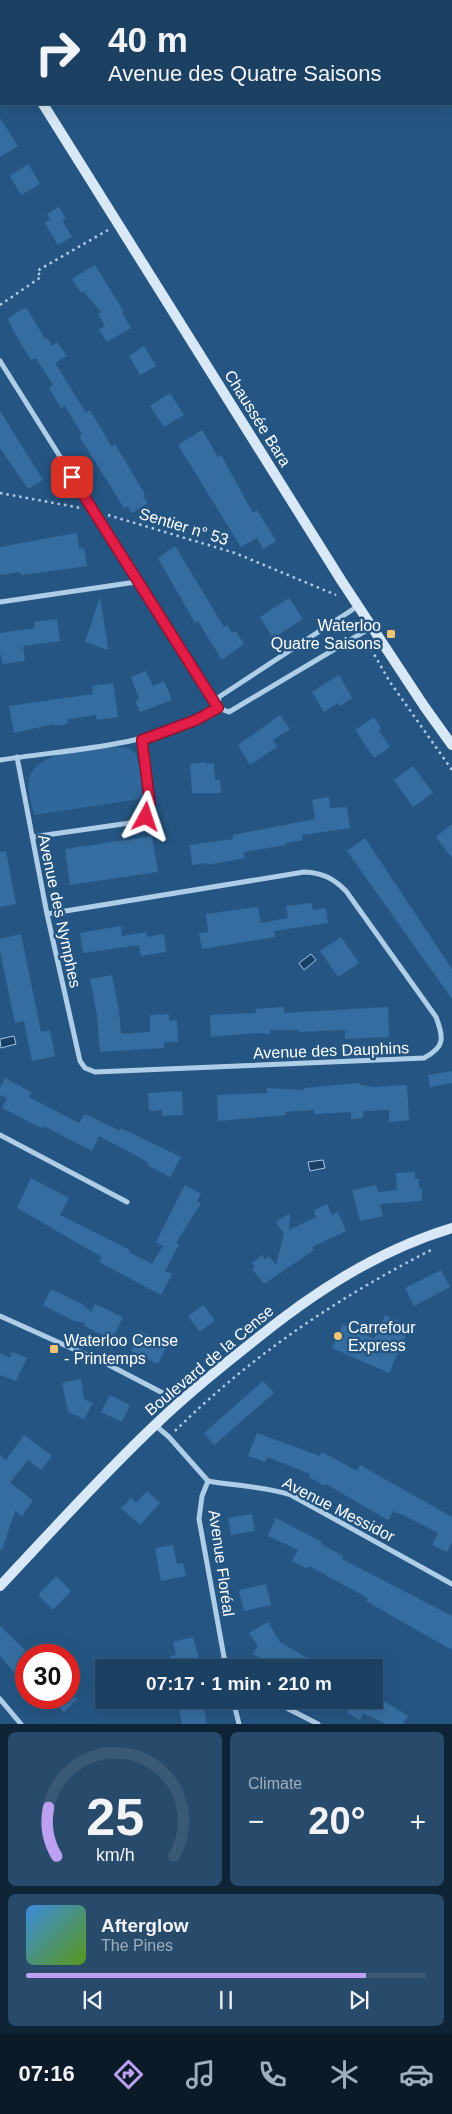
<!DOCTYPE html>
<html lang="en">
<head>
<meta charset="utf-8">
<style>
  :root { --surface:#1c4062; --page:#294b6b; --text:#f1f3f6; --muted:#a0afbe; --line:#3a5977; --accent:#bca0f2 }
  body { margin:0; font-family:Arial,sans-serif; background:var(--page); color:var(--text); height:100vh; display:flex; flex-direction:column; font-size:19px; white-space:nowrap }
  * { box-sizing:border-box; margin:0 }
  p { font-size:16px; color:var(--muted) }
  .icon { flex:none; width:28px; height:28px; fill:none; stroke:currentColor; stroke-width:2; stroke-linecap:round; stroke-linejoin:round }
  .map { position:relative; height:1724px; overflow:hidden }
  .panel { display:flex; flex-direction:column; gap:8px; padding:8px; background:#0f2336; flex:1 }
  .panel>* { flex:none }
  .banner { position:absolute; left:0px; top:0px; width:452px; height:105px; box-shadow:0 5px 20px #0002,0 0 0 1px var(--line); background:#1c4062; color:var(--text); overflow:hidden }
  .speed { position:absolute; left:15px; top:1644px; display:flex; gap:10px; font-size:25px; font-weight:700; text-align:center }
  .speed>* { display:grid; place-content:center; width:65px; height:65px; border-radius:50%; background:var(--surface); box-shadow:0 5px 20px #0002,0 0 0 1px var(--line); line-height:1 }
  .speed .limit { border:8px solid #d22; background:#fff; color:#111 }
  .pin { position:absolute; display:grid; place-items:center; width:42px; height:42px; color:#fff; margin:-21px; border-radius:10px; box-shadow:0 2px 8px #0006 }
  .me { position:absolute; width:55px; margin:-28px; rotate:5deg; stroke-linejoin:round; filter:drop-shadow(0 0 4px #0008) }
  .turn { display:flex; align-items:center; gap:18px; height:105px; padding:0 25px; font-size:22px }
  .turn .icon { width:65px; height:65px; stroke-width:2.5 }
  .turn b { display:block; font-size:35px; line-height:42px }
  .big { font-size:38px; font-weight:700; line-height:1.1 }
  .panel .tile { flex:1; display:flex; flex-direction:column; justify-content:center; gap:8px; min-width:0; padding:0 18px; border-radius:8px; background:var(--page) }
  .panel .dial { align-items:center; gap:0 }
  .dial svg { height:130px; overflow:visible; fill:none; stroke:var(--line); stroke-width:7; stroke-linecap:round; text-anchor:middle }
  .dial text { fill:var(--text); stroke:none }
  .song { display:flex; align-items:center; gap:15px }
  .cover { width:60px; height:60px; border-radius:8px; background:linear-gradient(135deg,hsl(210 70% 55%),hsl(90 70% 35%)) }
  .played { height:5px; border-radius:2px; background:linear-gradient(90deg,var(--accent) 85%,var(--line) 85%) }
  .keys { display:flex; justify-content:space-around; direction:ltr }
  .heat { display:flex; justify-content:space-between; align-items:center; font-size:28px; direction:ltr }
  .panel .tiles { flex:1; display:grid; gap:8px; grid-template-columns:1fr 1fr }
  .tile:last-child { grid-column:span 2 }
  .trip { position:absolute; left:95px; top:1659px; width:288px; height:50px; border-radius:0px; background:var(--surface); box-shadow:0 5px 20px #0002,0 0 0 1px var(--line); font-weight:700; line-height:50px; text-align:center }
  .tabs { display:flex; height:80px; justify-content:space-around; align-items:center; background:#0b1a27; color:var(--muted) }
  .tabs .icon { width:35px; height:35px }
  .tabs .active { color:var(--accent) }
  .tabs b { font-size:22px; color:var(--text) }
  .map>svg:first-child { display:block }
</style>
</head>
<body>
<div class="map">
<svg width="452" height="1724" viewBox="0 0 452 1724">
  <rect width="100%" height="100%" fill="#255683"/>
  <path fill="#30689b" d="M119,747L130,749L136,754L146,798L34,815C32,804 27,791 29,780C33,750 95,749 119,747Z"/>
  <g fill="#1a3f64" stroke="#a3c8e8">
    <path d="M311,954L316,960L304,970L299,963Z"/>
    <path d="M14,1036L16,1044L1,1048L0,1039Z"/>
    <path d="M323,1160L325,1168L310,1171L308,1162Z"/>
  </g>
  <g fill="#366da0">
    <path d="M0,118L18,146L0,157Z"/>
    <path d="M28,164L40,184L21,195L10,176Z"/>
    <path d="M59,207L66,219L62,220L72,237L58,245L45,223L50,220L47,214Z"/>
    <path d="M95,265L124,312L122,313L131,328L107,342L99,330L105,326L98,314L101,312L83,291L81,293L72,279Z"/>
    <path d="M26,307L45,339L47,338L52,346L57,342L67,356L55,363L86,413L90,410L112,447L115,444L145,494L143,496L148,503L132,513L128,506L124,508L79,436L82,434L65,406L61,408L49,388L53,385L36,358L31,360L13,330L8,318Z"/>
    <path d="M144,346L156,366L140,375L129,356Z"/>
    <path d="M170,393L184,415L164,427L150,406Z"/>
    <path d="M0,411L43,480L28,489L0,448Z"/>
    <path d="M202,430L218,457L221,455L253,513L257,510L276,541L263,549L257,538L241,547L178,445Z"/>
    <path d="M77,533L79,549L84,548L87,566L21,575L20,572L0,575V547Z"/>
    <path d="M175,546L224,627L227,625L232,633L236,631L244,644L222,660L198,621L195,623L158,558Z"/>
    <path d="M100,597L106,634L108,650L85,642Z"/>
    <path d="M289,598L303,619L273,638L260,617Z"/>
    <path d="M57,619L60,641L23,646L25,661L3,664L0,652V633L35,628L34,622Z"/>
    <path d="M146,671L153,686L164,681L172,700L140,712L135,701L139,699L131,677Z"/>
    <path d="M339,675L352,698L340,706L338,703L324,712L312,692Z"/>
    <path d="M113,683L118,717L97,720L96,715L71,719H67L68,724L54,726V724L14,733L9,706L93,694L92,686Z"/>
    <path d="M280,715L290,729L273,740L277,747L250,765L238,745Z"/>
    <path d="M374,717L381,728L379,731L390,747L374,758L355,730Z"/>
    <path d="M206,762V764L214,763L215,780H220L221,793H192L190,764Z"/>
    <path d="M413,766L433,793L413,807L394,780Z"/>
    <path d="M329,797L330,808L347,807L350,828L302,835L303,840L285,843L286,845L244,852L245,858L207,865L206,863L192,865L190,845L233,839V835L315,819L312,800Z"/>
    <path d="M452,824V858L436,837Z"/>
    <path d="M152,836L158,872L70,885L65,849Z"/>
    <path d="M365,838L452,969V999L347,851Z"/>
    <path d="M6,851L16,904L0,907V852Z"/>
    <path d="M312,903L313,910L326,908L328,923L274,931L275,937L202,949L199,933L208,932L206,914L258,907L261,923L288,918L286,906Z"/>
    <path d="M121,926L122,936L146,932L147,937L164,934L166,952L141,956L139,945L83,953L80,933Z"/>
    <path d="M21,934L41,1032L50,1030L55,1056L32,1061L24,1021L15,1023L0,951V939Z"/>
    <path d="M341,937L359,963L338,977L320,951Z"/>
    <path d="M112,975L119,1011L121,1034L150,1032V1015L169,1014V1021L177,1020L178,1042H164V1048L100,1052L97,1015L90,979Z"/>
    <path d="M284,1007V1013L388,1007L389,1037L345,1039V1030L299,1032V1030H270V1034L257,1033L211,1037L210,1015L256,1013L255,1009Z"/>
    <path d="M452,1071V1083L430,1087L428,1075Z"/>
    <path d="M5,1078L31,1092L29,1097L79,1123L85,1114L120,1131L121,1128L181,1157L170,1177L147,1165L148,1162L99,1136L92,1151L44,1126L43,1129L2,1108L7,1098L0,1095V1088Z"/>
    <path d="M360,1083V1085L373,1087L407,1085L409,1120L389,1122V1110L363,1111V1118L351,1119V1112L314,1114V1110L285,1112L286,1115L218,1121L217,1095L267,1093V1088L304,1090V1088Z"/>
    <path d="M182,1091L183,1115L162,1116V1110L149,1111L148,1093Z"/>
    <path d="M415,1172V1179H419V1189L422,1188V1201L380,1204L383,1216L360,1221L352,1190L376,1185L378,1192L397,1190L396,1173Z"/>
    <path d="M31,1178L69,1198L60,1215L130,1250L129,1252L152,1264L163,1246L156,1242L185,1185L201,1194L197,1201L201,1203L176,1243L179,1245L165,1271L172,1274L161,1295L99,1262L102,1257L17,1208Z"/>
    <path d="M327,1204L332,1215L338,1212L346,1231L312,1247L314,1250L264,1284L252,1269L255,1267L252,1263L262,1255L265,1259L269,1256L276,1265L284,1234L276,1222L290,1213L289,1230L316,1217L314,1210Z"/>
    <path d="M441,1270L450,1287L414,1306L405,1288Z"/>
    <path d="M51,1289L82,1304L91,1312L95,1304L123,1317L112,1340L84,1326L85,1323L74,1321L43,1305Z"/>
    <path d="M203,1305L215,1320L200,1332L188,1316Z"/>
    <path d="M385,1315L410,1326L389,1373L332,1348L343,1324L374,1339Z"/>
    <path d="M141,1331L167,1345L158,1364L131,1351Z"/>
    <path d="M12,1352L27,1358L16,1381L0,1375V1353L10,1358Z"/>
    <path d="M81,1379L84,1399L93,1403L84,1419L68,1412L62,1383Z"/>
    <path d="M263,1381L274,1393L214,1445L204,1433Z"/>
    <path d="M110,1395L130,1405L122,1422L101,1412Z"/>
    <path d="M257,1433L320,1456L322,1452L357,1471L360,1465L452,1517V1542L447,1552L432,1545L438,1533L409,1518L393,1511L388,1520L326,1484L325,1486L309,1477L310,1474L267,1457L265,1462L248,1456Z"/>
    <path d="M24,1435L52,1456L41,1470L28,1460L10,1483L33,1500L22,1516L15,1511L2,1550L0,1549V1455L6,1460Z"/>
    <path d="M147,1491L160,1503L140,1525L121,1508L131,1498L136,1503Z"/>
    <path d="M252,1514L255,1531L231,1535L228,1518Z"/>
    <path d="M276,1518L322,1542L321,1544L343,1556L342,1559L452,1616V1650L366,1601L368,1598L309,1566L307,1569L292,1561L298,1550L268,1536Z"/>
    <path d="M173,1545L177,1564L183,1563L186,1576L161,1581L155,1548Z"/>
    <path d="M56,1576L71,1591L53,1610L38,1595Z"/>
    <path d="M266,1584L271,1605L244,1611L239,1590Z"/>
    <path d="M268,1622L280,1642L324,1668H276L253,1654L258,1646L249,1633Z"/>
    <path d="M0,1626L26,1651V1686L0,1656Z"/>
    <path d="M193,1637L200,1663L173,1668L170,1656L176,1655L173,1642Z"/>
    <path d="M374,1695L408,1716L403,1724H385L363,1713L360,1720L347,1713L354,1700H374Z"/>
    <path d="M49,1698H78L64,1712Z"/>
    <path d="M180,1700H202L207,1724H182L178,1705L181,1704Z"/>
  </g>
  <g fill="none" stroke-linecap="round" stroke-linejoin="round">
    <g stroke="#aecde7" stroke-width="2.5" stroke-dasharray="2.5 4" stroke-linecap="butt">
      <path d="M0,58L1,60"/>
      <path d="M0,305L41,277L37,271L108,230"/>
      <path d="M0,493L81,508"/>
      <path d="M108,515L235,553L336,595"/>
      <path d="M371,649L390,682L452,770"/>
      <path d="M175,1431C252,1355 337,1298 433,1249"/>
    </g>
    <g stroke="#aecde7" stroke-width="5">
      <path d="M0,361L218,708"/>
      <path d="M0,602L136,582"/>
      <path d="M218,707L219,697L358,606"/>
      <path d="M17,757L47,914L80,1061L85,1068L95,1072L424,1058C445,1047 444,1038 436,1017L346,891C333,878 323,873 304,872L47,914"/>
      <path d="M0,760C78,748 148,748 218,708L229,712L372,627"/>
      <path d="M32,837L137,822L146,817L150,804L142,740"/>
      <path d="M0,1135L127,1202"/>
      <path d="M0,1316L109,1365L180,1402"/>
      <path d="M155,1425L169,1437L208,1481L202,1496L199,1519L226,1668"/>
      <path d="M208,1481C236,1486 264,1486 291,1495L452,1584"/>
      <path d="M0,1699L21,1724"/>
      <path d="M233,1700L239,1724"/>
      <path d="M271,1700L318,1724"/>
    </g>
    <g stroke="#d8e8f6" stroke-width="10">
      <path d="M0,37L1,39"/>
      <path d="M43,104L341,580L424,706L452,745"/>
      <path d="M0,1586C51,1532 101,1476 155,1425C185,1396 217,1370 250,1344C311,1294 376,1251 452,1228"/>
    </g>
  </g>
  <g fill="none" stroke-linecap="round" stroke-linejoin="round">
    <defs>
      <path id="route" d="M72,477L218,708L196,720L142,740L150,804L146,817"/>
    </defs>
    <use href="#route" stroke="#92132f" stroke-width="12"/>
    <use href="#route" stroke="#e11d48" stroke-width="9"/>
  </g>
  <g fill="#f1c373" stroke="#255683" stroke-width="2">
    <rect x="386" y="629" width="10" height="10" rx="2.5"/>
    <circle cx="338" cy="1336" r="5"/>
    <rect x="49" y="1344" width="10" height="10" rx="2.5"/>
  </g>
  <g text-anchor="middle" stroke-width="5" stroke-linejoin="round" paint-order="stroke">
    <g font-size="16" fill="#fff" stroke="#255683">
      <text transform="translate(258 418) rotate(58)" y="6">Chaussée Bara</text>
      <text transform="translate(184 526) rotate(17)" y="6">Sentier n° 53</text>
      <text transform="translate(60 911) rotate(78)" y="6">Avenue des Nymphes</text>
      <text transform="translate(331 1050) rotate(-2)" y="6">Avenue des Dauphins</text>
      <text transform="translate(209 1360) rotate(-40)" y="6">Boulevard de la Cense</text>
      <text transform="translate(339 1509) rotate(27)" y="6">Avenue Messidor</text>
      <text transform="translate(222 1563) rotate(82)" y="6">Avenue Floréal</text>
    </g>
    <g font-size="16" fill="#fff" stroke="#255683" text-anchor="start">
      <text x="381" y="631" text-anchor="end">Waterloo<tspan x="381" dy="18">Quatre Saisons</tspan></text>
      <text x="348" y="1333">Carrefour<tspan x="348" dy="18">Express</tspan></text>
      <text x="64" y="1346">Waterloo Cense<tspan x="64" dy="18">- Printemps</tspan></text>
    </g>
  </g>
</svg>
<div class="speed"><div class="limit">30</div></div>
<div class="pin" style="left:72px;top:477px;background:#d93025"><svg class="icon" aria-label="arrive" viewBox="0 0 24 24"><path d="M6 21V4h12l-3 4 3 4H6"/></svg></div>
<svg class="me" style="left:146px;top:817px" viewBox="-20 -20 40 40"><path d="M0-17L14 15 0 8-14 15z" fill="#e11d48" stroke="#fff" stroke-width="4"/></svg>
<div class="trip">07:17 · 1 min · 210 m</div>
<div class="banner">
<div class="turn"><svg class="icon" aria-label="right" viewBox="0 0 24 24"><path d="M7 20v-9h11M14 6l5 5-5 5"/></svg><div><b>40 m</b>Avenue des Quatre Saisons</div></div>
</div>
</div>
<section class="panel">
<div class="tiles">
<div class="tile dial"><svg viewBox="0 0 100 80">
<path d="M14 69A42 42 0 1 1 86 69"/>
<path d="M14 69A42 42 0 0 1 9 39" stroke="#bca0f2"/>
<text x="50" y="56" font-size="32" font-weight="700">25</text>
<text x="50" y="72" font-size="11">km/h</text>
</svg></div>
<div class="tile"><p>Climate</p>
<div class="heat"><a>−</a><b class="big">20°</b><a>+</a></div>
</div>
<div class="tile">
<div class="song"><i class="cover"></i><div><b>Afterglow</b><p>The Pines</p></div></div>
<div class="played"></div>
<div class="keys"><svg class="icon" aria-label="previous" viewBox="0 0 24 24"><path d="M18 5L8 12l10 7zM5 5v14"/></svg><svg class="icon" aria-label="pause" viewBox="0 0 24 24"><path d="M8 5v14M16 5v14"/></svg><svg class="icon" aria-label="next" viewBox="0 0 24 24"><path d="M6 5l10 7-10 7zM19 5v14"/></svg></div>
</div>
</div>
</section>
<nav class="tabs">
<b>07:16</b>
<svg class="icon active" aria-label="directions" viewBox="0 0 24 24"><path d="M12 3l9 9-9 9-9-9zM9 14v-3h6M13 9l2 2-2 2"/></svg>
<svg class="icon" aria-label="music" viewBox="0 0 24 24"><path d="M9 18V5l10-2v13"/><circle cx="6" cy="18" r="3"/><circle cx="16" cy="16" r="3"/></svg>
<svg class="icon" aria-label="phone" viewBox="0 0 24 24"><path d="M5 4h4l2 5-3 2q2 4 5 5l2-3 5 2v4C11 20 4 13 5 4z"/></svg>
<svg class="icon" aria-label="climate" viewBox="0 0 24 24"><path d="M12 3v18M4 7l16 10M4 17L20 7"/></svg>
<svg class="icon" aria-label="car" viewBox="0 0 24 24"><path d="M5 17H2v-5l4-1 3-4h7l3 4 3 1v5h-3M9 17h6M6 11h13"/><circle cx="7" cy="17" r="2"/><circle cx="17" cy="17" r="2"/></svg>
</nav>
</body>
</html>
